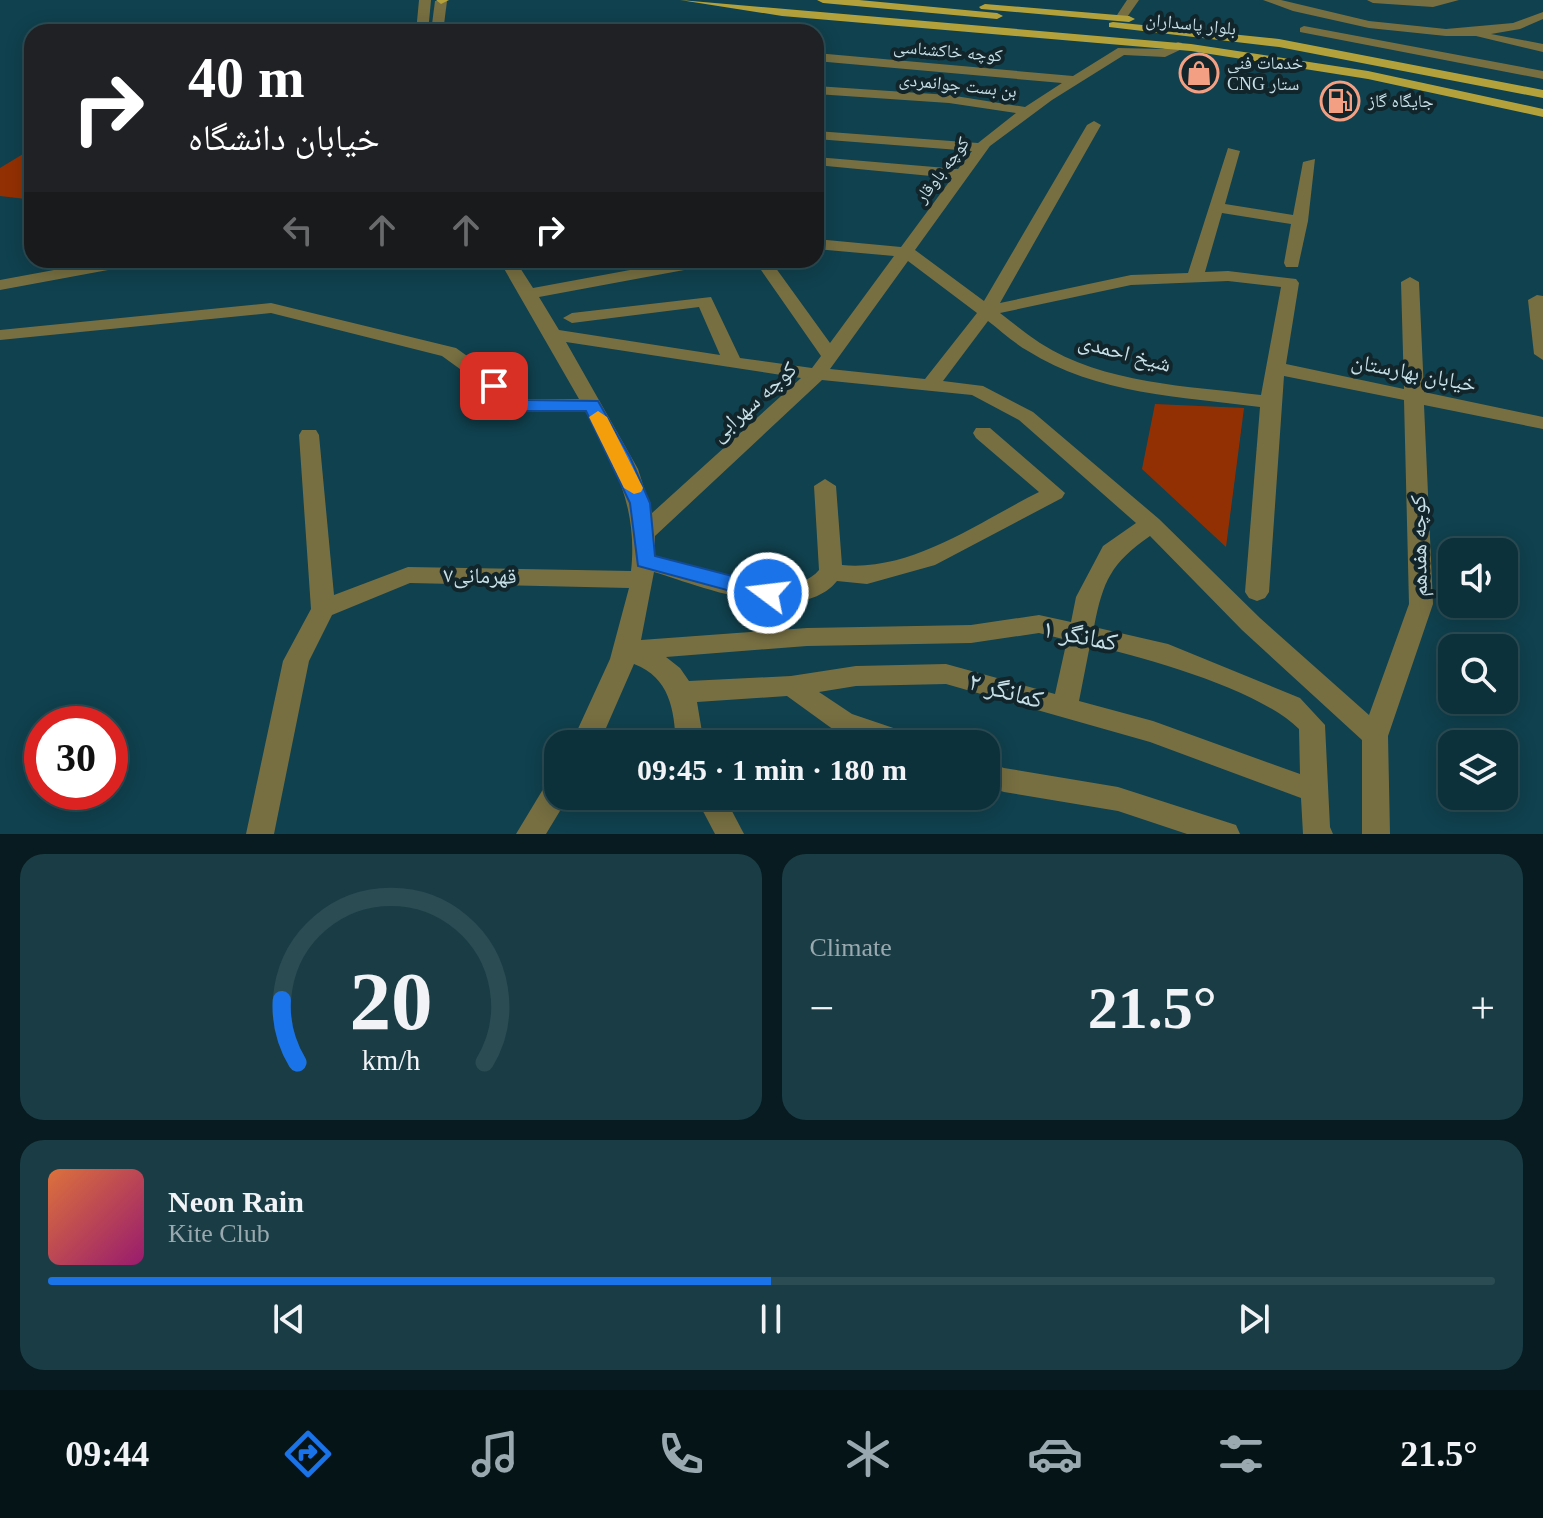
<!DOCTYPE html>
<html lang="en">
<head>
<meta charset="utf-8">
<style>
  :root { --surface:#0c313a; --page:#1a3d45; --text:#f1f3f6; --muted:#9aa9af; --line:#2c4c54; --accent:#1a73e8 }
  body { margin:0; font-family:"Times New Roman","Noto Naskh Arabic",serif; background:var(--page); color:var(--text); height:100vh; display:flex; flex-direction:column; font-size:30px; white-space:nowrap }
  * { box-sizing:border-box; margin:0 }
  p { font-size:26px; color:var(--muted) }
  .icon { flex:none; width:44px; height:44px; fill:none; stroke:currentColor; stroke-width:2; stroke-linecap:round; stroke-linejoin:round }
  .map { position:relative; height:834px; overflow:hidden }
  .drawer { display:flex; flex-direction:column; gap:20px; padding:20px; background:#071b20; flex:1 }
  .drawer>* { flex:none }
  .banner { position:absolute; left:24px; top:24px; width:800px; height:244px; border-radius:24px; box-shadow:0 4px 20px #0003,0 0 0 2px var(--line); background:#202124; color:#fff; overflow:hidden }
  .controls { position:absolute; left:1438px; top:538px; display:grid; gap:16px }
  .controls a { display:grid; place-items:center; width:80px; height:80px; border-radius:16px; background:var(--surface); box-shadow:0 4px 20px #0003,0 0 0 2px var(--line); font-size:40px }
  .speed { position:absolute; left:24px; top:706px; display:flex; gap:16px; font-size:40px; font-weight:700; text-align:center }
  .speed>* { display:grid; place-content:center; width:104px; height:104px; border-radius:50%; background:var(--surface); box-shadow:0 4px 20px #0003,0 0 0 2px var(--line); line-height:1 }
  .speed .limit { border:12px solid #d22; background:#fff; color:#111 }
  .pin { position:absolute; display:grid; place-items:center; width:68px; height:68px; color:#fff; margin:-34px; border-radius:16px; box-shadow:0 4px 12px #0006 }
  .me { position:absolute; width:88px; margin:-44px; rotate:285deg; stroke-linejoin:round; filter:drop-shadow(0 0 6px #0008) }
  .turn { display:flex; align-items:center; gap:28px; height:168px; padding:0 32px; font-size:36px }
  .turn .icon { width:104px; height:104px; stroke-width:2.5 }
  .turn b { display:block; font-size:56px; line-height:68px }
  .lanes { display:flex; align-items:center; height:76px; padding:0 32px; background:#0003; justify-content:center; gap:40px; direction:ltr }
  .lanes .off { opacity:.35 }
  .big { font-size:60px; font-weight:700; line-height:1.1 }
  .drawer .card { flex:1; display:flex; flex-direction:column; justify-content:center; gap:12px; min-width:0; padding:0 28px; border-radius:24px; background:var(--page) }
  .drawer .dial { align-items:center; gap:0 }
  .dial svg { height:208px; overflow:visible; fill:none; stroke:var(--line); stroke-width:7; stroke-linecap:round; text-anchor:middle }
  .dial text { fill:var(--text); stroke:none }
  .song { display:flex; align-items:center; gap:24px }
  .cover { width:96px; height:96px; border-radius:12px; background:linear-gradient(135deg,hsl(20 70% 55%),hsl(320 70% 35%)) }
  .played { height:8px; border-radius:4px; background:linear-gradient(90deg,var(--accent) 50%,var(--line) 50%) }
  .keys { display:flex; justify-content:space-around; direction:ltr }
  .heat { display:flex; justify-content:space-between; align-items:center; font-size:44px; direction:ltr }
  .drawer .tiles { flex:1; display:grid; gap:20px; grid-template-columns:1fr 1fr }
  .card:last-child { grid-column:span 2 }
  .trip { position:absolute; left:544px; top:730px; width:456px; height:80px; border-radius:24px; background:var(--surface); box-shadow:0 4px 20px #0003,0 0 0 2px var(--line); font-weight:700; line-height:80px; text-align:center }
  .tabs { display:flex; height:128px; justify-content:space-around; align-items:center; background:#051417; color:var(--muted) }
  .tabs .icon { width:56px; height:56px }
  .tabs .active { color:var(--accent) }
  .tabs b { font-size:36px; color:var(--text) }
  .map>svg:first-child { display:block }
</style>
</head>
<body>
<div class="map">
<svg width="1543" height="834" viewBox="0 0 1543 834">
  <rect width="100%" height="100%" fill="#10414e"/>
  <g fill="#933003">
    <path d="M28,151H32V195L26,199L0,196V168Z"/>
    <path d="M1155,404L1244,408L1226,547L1142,469Z"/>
  </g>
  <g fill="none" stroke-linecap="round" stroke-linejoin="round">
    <g fill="#776f42" fill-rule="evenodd">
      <path d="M419,0H431L428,32H416Z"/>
      <path d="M1127,0H1139L1125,20H1117L1115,18Z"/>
      <path d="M1263,0H1281L1369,21L1446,29L1513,23L1543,12V19L1520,29L1491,34L1543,44V52L1476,36H1446L1369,28L1293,11Z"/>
      <path d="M1367,0H1459L1433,7L1373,3Z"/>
      <path d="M435,1H447L443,32H431Z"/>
      <path d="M1304,26L1543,71V79L1300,32V28Z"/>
      <path d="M1178,42L1182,43V49L1165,57L1124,55L1052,100L990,146L915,250L984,301L1087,125L1094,121L1101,125L1000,303L1131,275L1188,273L1228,148L1240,151L1225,204L1293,215L1303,162L1315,159L1308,221L1298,267H1286L1284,263L1291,224L1222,213L1205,272L1228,271L1296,279L1299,283L1286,364L1404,389L1401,282L1410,277L1419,282L1424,392L1543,417V429L1424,405L1433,604L1388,736L1390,834H1362V740L1242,630L1150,536C1111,563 1103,581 1094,627L1168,644L1300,698L1325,725L1330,827L1333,834H1303L1301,798L1150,742L946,684L856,686L819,692L852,714L917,736L921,744H875L834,730L787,696L697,702L704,744H676C674,709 670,678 634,664L599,744H571L610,659L629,588L410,583L332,615L309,661L274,834H246L283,661L311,609L299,435L302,430H316L319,435L334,595L408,567L631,571C638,509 615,463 585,411L515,409L442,356L271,313L0,340V330L271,303L456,348L527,399H579L499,260H515L533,288L684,260H719L711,265L539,297L559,330L720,355L699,307L572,323L563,318L572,313L711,297L740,358L812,368L821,356L754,260H770L830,343L894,256L816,249V239L901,247L952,178L816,165V157L958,169L972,151L816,139V131L978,143L1016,113L949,103L816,94V86L949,95L1025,107L1062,83L816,61V53L1073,76L1118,48L1163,49ZM908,261L977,313L925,379L830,369ZM1228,281L1281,287L1261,395C1188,386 1104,384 1040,343C1026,334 1013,323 1000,313L1131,285ZM988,321C1001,331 1014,343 1028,351C1095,394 1183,397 1260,407L1245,592L1249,598L1257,601L1265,598L1269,592L1284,376L1404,400L1409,604L1369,715L1260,618L1159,519L1033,412L983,386L943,381ZM566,342L801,378L652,513L638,469ZM822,380L972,395L1019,420L1136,523L1103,546L1076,597L1071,622L1039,615L971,625L807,628L641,640L654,572C700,586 800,627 837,581L867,584L935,565L1062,498L1065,493L990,428H976L973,433L976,438L1039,492C979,522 911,572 842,565L836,486L825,479L814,486L819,570C790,606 693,566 655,556V536ZM1039,633L1067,640L1055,694L946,664L856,666L791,676L689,681L680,668L666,657L807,646L971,643ZM1090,645C1147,658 1258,689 1299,729L1300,774L1153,721L1079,701Z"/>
      <path d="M108,260H143L135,265L0,290V280Z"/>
      <path d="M1537,295L1543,296V360L1534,354L1528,300Z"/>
      <path d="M986,762L1004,768L1118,787L1236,825L1240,834H1187L1118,811L1004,792L986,786Z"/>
      <path d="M558,778V796H569L546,834H516L548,781Z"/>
      <path d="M695,796H724L744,834H715Z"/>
    </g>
    <g fill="#b3a23c" fill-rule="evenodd">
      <path d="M436,0H449L441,4Z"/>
      <path d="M680,0L1191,44L1368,71L1543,109V117L1368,79L1191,51L782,16Z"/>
      <path d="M817,0H859L997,13L1003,16L997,19L823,3Z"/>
      <path d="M985,4L1129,16L1135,19L1129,22L981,9L979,7Z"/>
      <path d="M1113,22L1279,39L1543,90V98L1279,47L1109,27V23Z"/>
    </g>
  </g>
  <path fill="#1a73e8" stroke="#114b97" stroke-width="2" d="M494,381L526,400L598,401L630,457L650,503L655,556L775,587L778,593L775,599L768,601L638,566L630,503L586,411H522L488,390L485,386Z"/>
  <path fill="#f59e0b" d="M598,411L607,417L643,488L641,492L634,494L624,488L589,417Z"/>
  <defs>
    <symbol id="shop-ring" viewBox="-11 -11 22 22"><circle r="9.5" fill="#11252b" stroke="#f39f83" stroke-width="1.5"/><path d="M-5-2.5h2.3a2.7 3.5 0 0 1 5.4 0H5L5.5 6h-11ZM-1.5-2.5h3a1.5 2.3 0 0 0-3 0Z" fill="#f39f83"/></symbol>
    <symbol id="fuel-ring" viewBox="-11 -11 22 22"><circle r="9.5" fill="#11252b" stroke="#f39f83" stroke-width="1.5"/><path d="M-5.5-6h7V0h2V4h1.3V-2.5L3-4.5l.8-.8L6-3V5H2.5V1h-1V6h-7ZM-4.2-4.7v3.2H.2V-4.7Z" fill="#f39f83"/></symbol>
  </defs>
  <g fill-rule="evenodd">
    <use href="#shop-ring" x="1177" y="51" width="44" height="44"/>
    <use href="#fuel-ring" x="1318" y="79" width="44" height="44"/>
  </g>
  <g text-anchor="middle" stroke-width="8" stroke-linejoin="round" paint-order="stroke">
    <g font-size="18" fill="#c7dfe7" stroke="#11252b">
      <text transform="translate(1191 24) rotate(6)" y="6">بلوار پاسداران</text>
      <text transform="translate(948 51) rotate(5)" y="6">کوچه خاکشناسی</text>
      <text transform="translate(958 85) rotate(6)" y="6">بن بست جوانمردی</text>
      <text transform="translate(942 170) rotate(-53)" y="6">کوچه باوقار</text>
    </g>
    <g font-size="18" fill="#c7dfe7" stroke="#11252b" text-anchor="start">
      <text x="1227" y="69">خدمات فنی‌<tspan x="1227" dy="21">CNG ستار</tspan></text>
      <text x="1368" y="107">جایگاه گاز</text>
    </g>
    <g font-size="22" fill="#c7dfe7" stroke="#11252b">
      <text transform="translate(1125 352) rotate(15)" y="8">شیخ احمدی</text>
      <text transform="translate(1414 372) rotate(11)" y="8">خیابان بهارستان</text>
      <text transform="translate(753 401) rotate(-42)" y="8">کوچه سهرابی</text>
      <text transform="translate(1418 546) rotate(-91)" y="8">کوچه هفدهم</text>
      <text transform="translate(480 575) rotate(1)" y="8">قهرمانی۷</text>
    </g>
    <g font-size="26" fill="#c7dfe7" stroke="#11252b">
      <text transform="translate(1080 635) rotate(11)" y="9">کمانگر ۱</text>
      <text transform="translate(1006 690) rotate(15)" y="9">کمانگر ۲</text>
    </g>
  </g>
</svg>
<div class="controls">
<a><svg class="icon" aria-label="sound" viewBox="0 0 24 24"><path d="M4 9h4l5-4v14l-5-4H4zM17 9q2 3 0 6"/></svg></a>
<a><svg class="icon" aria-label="search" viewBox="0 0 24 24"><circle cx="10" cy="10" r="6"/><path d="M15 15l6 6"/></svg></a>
<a><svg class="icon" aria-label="layers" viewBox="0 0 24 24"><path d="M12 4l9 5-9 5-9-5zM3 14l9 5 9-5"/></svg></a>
</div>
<div class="speed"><div class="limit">30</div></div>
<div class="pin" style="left:494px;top:386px;background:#d93025"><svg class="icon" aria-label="arrive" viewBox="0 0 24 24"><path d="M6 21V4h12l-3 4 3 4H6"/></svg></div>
<svg class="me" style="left:768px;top:593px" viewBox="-20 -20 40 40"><circle r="17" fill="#1a73e8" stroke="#fff" stroke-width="3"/><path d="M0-11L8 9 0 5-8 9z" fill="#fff"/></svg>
<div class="trip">09:45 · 1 min · 180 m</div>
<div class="banner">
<div class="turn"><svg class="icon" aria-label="right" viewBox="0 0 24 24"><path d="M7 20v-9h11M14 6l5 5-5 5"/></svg><div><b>40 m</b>خیابان دانشگاه</div></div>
<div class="lanes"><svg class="icon off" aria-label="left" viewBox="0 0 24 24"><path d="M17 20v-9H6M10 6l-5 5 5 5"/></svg><svg class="icon off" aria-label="ahead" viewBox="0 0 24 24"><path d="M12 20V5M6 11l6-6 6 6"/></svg><svg class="icon off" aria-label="ahead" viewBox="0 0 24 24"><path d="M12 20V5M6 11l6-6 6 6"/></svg><svg class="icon" aria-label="right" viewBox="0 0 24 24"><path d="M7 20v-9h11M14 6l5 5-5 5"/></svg></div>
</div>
</div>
<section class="drawer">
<div class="tiles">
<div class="card dial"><svg viewBox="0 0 100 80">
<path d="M14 69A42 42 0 1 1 86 69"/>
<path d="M14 69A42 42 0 0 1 8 45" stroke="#1a73e8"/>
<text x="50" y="56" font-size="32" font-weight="700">20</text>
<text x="50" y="72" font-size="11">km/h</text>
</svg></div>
<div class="card"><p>Climate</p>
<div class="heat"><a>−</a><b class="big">21.5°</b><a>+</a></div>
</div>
<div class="card">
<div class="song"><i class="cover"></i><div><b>Neon Rain</b><p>Kite Club</p></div></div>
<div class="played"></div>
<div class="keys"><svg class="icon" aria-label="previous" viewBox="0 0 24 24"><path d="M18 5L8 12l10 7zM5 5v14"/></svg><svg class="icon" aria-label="pause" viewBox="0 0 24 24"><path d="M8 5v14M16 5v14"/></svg><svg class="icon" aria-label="next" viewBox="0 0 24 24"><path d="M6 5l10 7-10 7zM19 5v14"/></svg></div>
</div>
</div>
</section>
<nav class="tabs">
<b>09:44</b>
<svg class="icon active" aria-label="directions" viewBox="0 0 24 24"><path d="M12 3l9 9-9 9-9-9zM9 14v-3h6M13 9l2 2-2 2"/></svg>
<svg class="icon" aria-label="music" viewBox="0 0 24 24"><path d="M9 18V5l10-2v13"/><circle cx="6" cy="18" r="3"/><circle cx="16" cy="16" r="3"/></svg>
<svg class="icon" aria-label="phone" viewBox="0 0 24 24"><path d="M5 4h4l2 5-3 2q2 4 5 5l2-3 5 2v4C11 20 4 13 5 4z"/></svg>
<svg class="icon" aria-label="climate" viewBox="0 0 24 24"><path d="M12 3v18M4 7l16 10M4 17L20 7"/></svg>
<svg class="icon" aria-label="car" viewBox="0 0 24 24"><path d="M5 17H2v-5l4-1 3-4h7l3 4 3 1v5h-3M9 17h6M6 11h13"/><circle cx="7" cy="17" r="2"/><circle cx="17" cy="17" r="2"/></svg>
<svg class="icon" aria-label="filters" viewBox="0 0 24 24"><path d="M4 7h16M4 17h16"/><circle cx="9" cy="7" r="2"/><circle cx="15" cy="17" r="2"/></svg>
<b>21.5°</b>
</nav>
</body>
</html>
